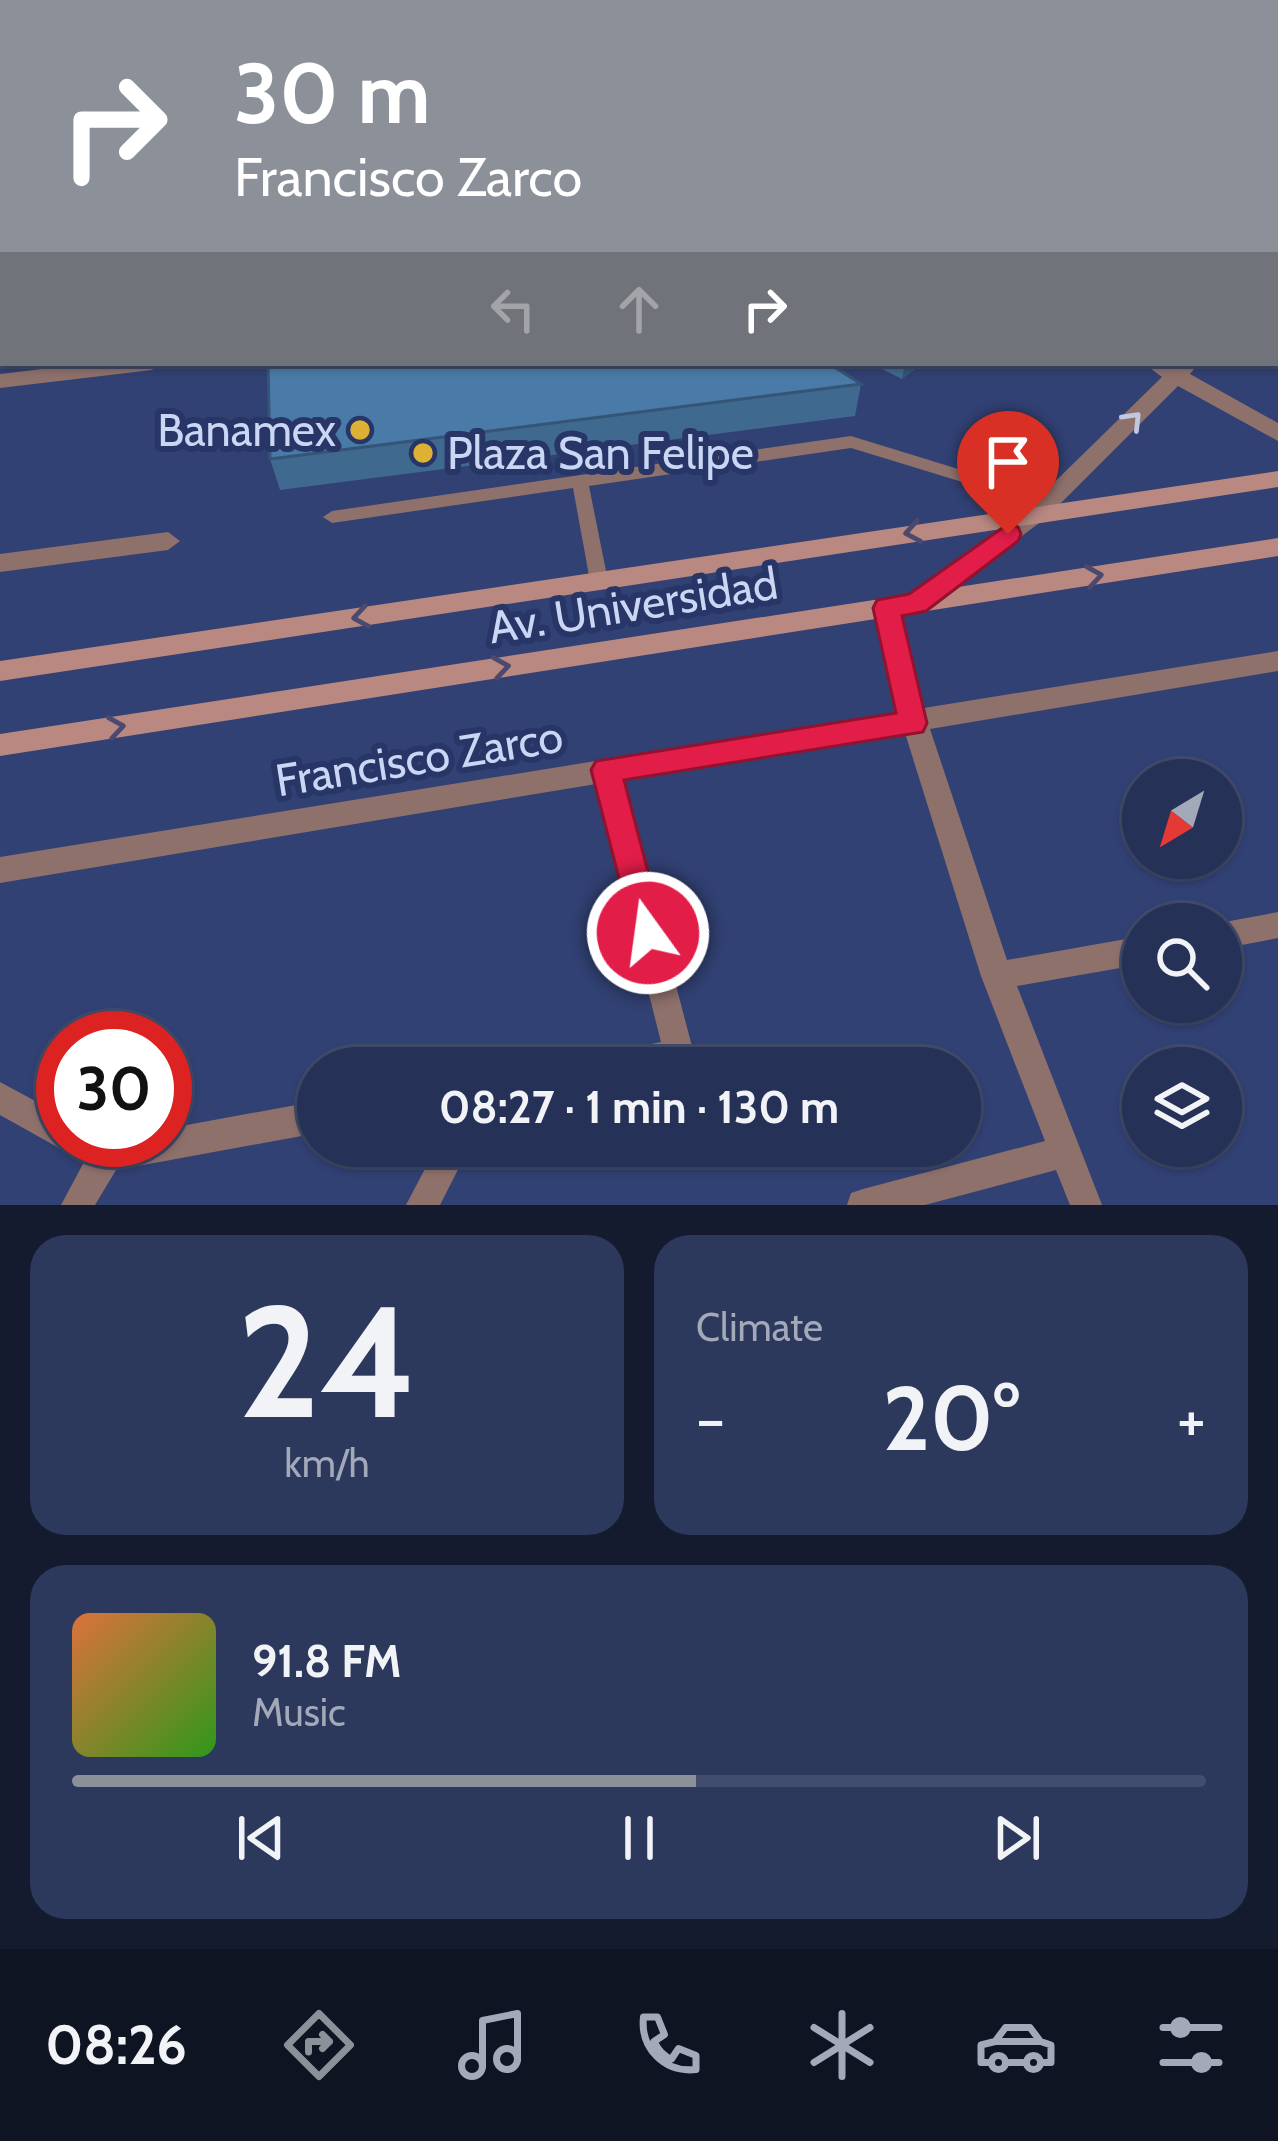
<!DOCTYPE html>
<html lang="en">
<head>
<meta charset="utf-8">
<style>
  :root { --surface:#253156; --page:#2d395c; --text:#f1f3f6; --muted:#a3a9b9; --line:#424c6c; --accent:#8c9099 }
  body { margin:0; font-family:Cabin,sans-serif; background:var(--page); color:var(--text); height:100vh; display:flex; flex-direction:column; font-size:45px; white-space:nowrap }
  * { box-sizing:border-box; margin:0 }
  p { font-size:39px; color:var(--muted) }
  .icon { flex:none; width:66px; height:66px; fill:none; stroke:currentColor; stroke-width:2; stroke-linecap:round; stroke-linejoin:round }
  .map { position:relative; height:1205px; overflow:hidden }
  .drawer { display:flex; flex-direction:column; gap:30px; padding:30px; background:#141b2f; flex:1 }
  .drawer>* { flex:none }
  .top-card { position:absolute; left:0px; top:0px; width:1278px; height:366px; box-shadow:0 3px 9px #0004,0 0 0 3px var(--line); background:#8c9099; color:#fff; overflow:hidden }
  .needle { width:78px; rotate:218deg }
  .tools { position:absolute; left:1122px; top:759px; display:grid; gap:24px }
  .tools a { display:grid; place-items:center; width:120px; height:120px; border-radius:50%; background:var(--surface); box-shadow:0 3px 9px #0004,0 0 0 3px var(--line); font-size:60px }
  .speed { position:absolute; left:36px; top:1011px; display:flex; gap:24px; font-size:60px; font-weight:700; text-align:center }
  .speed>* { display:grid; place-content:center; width:156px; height:156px; border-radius:50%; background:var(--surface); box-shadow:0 3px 9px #0004,0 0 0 3px var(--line); line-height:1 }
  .speed .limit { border:18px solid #d22; background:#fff; color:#111 }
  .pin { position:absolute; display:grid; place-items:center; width:102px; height:102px; color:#fff; margin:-123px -51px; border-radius:50% 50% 50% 0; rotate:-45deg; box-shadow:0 0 12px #0007 }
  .pin .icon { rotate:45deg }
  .me { position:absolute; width:132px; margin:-66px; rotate:346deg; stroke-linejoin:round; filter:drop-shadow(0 0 9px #0008) }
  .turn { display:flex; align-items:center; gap:42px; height:252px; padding:0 36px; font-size:54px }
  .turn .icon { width:156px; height:156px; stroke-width:2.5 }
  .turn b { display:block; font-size:84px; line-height:102px }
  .lanes { display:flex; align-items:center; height:114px; padding:0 36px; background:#0003; justify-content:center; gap:60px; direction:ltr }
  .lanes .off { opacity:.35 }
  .big { font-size:90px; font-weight:700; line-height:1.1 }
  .drawer .card { flex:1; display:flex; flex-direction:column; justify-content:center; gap:18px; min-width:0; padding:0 42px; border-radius:36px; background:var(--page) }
  .drawer .dial { align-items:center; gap:0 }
  .dial b { font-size:156px; line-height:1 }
  .song { display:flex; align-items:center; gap:36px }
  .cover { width:144px; height:144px; border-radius:18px; background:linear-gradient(135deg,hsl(20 70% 55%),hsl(110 70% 35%)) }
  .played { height:12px; border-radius:6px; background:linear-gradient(90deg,var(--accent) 55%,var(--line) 55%) }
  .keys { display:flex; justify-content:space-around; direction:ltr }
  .heat { display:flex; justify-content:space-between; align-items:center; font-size:66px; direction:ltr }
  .drawer .tiles { flex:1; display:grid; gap:30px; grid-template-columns:1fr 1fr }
  .card:last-child { grid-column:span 2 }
  .trip { position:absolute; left:297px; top:1047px; width:684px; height:120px; border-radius:60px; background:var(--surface); box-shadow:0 3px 9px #0004,0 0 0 3px var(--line); font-weight:700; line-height:120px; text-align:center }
  .tabs { display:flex; height:192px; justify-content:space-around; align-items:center; background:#0f1422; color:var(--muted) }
  .tabs .icon { width:84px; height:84px }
  .tabs .active { color:var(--accent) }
  .tabs b { font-size:54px; color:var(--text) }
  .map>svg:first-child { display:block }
</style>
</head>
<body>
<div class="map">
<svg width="1278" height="1205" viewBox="0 0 1278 1205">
  <rect width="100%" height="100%" fill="#314173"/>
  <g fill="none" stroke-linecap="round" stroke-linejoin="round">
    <g fill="#8f716c" fill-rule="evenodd">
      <path d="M388,0H424L420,3H384Z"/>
      <path d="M452,0H465L467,3H454Z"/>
      <path d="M851,436L994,480L1045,507L1048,511L1039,517L1033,515L982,488L851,448L589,486L608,581L605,586H593L590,581L573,488L332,523L323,517L332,511Z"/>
    </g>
    <g fill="#8f716c" fill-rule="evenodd">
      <rect x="156" y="0" width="16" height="3"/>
      <path d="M493,0H513L515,3H495Z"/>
      <path d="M639,0H659L637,3Z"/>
      <path d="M867,0H887L865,3Z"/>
      <path d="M1098,0H1119L1121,3H1100Z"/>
      <path d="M1275,71L1278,72V83L1275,82Z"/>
      <path d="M1278,270V284L1275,285V271Z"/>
      <path d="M93,363H162L152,370L0,388V374Z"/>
      <path d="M1143,363H1199L1190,374L1278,423V441L1178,386L1047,517L924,610H908L904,603L908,596L1031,505L1162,377Z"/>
      <path d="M168,532L180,541L168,550L0,572V554Z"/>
      <path d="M886,598L895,601L898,608L924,708L1278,651V671L930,729L1007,960L1143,936V964L1017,986L1102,1205H1070L1056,1170L925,1205H847L851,1193L863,1189L1045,1141L981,976L905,733L622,780L694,1054L690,1065L682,1068H583L587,1057L661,1042L596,784L0,883V857L900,712L874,608L877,601Z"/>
      <path d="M1278,912V938L1221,949V924H1214Z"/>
      <path d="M0,1082L63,1116V1140H165V1129L318,1101V1133L116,1170L95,1205H61L84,1162L0,1115Z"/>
      <path d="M437,1146H470L440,1205H406Z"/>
    </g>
    <g fill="#b88881" fill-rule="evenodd">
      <path d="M1278,471V487L0,681V661Z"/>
      <path d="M1278,538V556L0,756V734Z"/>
    </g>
  </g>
  <g fill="#406990">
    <path d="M870,363H923L902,379Z"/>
    <path d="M861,384L855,416L280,490L270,459Z"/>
  </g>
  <path fill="#345575" d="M905,363H923L902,379Z"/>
  <path fill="#4a7aa7" stroke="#345575" stroke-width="3" d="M268,363H828L861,384L270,459Z"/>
  <defs><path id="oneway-chevron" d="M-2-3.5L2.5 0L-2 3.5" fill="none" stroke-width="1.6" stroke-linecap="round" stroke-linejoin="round" transform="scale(3)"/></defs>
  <use stroke="#c1c7e0" href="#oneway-chevron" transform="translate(1133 420) rotate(-46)"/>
  <g stroke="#4b4a6e">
    <use href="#oneway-chevron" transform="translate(913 532) rotate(170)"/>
    <use href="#oneway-chevron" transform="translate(1094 576) rotate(-9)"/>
    <use href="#oneway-chevron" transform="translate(361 617) rotate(171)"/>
    <use href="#oneway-chevron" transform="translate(501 667) rotate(-9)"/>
    <use href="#oneway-chevron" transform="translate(116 727) rotate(-9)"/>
  </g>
  <path fill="#e11d48" stroke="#92132f" stroke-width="3" d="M1008,524L1018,527L1021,534L1018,541L926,611L902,616L927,723L923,732L624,780L664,933L660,944L648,948L636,944L591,770L596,761L896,713L873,608L877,600L909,594Z"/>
  <g fill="#ddb133" stroke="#273667" stroke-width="4.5">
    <circle cx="360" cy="430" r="12"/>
    <circle cx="423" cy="453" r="12"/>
  </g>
  <g text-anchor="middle" stroke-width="12" stroke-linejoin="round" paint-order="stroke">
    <g font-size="45" fill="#cad6f4" stroke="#273667" text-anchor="end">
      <text x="336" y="446">Banamex</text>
      <text x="447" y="469" text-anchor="start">Plaza San Felipe</text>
    </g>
    <g font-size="45" fill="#cad6f4" stroke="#273667">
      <text transform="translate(633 605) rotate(-9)" y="16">Av. Universidad</text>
      <text transform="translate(419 758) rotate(-9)" y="16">Francisco Zarco</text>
    </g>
  </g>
</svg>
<div class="tools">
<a><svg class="needle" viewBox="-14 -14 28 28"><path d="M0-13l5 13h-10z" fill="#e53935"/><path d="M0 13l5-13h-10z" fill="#a3a9b9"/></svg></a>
<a><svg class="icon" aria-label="search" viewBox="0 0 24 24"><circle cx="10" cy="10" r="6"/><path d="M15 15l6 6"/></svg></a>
<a><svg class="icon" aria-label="layers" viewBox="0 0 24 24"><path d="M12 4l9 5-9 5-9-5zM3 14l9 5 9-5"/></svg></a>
</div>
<div class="speed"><div class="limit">30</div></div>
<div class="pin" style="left:1008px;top:534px;background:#d93025"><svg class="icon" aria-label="arrive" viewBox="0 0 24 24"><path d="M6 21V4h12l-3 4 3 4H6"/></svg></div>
<svg class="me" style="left:648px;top:933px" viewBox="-20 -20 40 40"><circle r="17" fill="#e11d48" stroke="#fff" stroke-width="3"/><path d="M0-11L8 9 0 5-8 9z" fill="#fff"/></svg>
<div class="trip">08:27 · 1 min · 130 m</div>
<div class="top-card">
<div class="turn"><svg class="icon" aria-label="right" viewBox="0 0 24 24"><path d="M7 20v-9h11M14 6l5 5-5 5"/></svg><div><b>30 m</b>Francisco Zarco</div></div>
<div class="lanes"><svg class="icon off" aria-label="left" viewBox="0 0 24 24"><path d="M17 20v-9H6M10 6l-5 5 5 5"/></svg><svg class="icon off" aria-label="ahead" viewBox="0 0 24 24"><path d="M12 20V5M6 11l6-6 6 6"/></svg><svg class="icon" aria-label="right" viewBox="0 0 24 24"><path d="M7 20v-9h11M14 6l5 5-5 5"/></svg></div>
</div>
</div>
<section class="drawer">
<div class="tiles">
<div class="card dial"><b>24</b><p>km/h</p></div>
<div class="card"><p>Climate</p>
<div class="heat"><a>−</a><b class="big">20°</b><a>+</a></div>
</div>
<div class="card">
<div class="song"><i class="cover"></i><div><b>91.8 FM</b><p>Music</p></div></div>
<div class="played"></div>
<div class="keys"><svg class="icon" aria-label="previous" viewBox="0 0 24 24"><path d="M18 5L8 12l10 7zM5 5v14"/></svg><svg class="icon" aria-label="pause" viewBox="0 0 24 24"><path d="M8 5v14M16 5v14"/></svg><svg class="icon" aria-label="next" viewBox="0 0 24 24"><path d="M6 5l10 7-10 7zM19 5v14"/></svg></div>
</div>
</div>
</section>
<nav class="tabs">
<b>08:26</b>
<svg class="icon active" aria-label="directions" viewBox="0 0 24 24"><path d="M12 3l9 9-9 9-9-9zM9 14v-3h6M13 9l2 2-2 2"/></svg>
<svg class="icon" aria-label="music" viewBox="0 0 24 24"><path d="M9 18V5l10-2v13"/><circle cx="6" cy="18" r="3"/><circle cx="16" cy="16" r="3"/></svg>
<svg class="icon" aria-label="phone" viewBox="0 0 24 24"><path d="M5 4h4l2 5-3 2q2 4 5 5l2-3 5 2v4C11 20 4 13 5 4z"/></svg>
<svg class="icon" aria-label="climate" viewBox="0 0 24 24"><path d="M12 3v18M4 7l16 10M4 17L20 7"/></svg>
<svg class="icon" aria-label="car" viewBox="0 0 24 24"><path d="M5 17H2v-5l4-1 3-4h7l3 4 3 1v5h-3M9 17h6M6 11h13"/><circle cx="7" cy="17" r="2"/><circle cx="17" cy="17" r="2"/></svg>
<svg class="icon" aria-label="filters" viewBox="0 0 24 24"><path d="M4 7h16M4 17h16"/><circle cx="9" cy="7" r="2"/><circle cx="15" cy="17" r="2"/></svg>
</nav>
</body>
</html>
